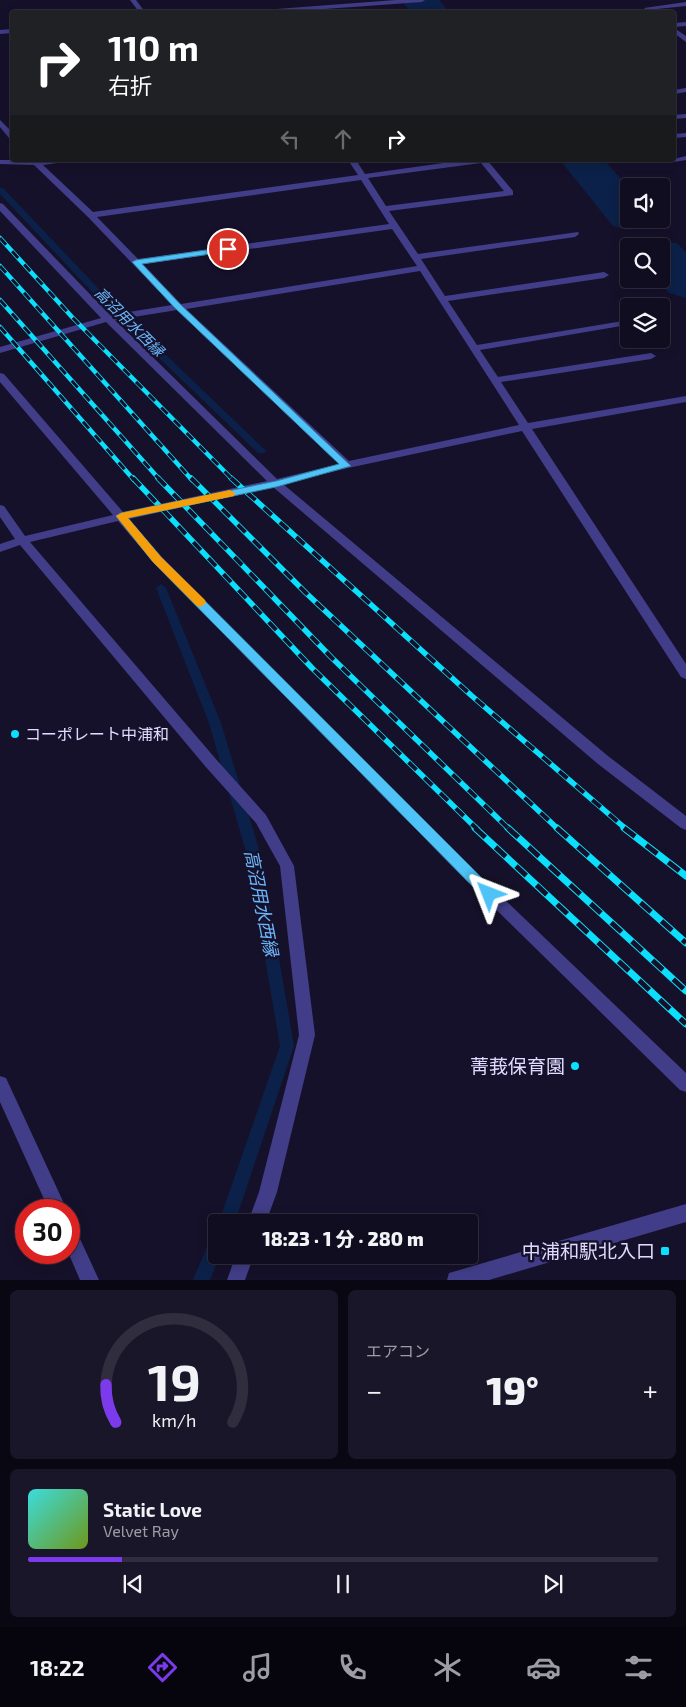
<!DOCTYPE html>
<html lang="ja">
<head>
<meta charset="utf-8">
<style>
  :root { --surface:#100d20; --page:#191629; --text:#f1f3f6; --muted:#9c9ca5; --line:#302d3e; --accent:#7c3aed }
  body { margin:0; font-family:"Exo 2","Noto Sans JP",sans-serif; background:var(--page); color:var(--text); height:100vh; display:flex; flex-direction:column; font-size:19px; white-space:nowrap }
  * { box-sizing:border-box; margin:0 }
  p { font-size:16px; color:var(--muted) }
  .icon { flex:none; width:28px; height:28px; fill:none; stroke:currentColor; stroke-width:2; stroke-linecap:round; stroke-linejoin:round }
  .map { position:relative; height:1280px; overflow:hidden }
  .drawer { display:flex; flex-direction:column; gap:10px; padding:10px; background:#090712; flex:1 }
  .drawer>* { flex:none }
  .hud { position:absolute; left:10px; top:10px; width:666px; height:152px; border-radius:5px; box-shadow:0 2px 12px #0003,0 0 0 1px var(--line); background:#202124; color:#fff; overflow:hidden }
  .fabs { position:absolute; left:620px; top:178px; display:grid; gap:10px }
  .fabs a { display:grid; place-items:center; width:50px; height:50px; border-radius:5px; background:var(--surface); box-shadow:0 2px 12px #0003,0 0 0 1px var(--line); font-size:25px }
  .speed { position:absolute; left:15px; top:1199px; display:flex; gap:10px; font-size:25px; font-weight:700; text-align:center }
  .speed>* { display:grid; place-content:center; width:65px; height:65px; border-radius:50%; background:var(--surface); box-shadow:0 2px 12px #0003,0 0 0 1px var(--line); line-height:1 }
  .speed .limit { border:8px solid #d22; background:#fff; color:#111 }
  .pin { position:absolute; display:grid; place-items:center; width:42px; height:42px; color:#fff; margin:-21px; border:2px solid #fff; border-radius:50%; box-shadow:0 1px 5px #0007 }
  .me { position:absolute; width:55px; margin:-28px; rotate:315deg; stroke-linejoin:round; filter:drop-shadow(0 0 4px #0008) }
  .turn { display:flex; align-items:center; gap:18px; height:105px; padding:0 15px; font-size:22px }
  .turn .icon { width:65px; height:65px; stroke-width:2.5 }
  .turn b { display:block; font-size:35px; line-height:42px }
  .lanes { display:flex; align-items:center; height:48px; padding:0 15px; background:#0003; justify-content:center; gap:25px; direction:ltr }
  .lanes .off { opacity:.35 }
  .big { font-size:38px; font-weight:800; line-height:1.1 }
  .drawer .widget { flex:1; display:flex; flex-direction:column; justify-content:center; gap:8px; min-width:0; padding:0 18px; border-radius:8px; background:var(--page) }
  .drawer .dial { align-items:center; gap:0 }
  .dial svg { height:130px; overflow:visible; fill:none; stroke:var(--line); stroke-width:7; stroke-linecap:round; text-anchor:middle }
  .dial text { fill:var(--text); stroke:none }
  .song { display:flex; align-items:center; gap:15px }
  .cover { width:60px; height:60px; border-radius:8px; background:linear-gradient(135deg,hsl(180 70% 55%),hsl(80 70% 35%)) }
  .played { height:5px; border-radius:2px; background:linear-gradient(90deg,var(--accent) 15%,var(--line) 15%) }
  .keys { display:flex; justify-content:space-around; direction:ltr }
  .heat { display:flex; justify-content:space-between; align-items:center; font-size:28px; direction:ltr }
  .drawer .tiles { flex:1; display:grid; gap:10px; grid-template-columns:1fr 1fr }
  .widget:last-child { grid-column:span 2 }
  .trip { position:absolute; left:208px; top:1214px; width:270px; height:50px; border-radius:5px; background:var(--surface); box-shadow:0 2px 12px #0003,0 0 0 1px var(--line); font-weight:800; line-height:50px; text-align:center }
  .tab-bar { display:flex; height:80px; justify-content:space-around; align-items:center; background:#06050d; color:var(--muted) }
  .tab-bar .icon { width:35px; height:35px }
  .tab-bar .active { color:var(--accent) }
  .tab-bar b { font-size:22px; color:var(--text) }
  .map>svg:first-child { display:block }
</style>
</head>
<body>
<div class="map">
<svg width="686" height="1280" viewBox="0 0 686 1280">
  <rect width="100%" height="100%" fill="#16112a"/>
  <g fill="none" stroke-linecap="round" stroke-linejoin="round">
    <g fill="#0c2149" fill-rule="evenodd">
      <path d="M0,188H3L116,307L264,449L266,451L264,453H258L110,311L0,194Z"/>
      <path d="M161,584L166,588L221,723L262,859L294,1046L235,1222H219L280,1046L248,859L209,723L156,588Z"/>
      <path d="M216,1238V1255H220L210,1280H193L210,1240Z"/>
    </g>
    <g fill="#0c2149" fill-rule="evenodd">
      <path d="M401,0H439L449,12H411Z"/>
      <path d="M560,160H604L629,188V219H650L645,226L629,230L613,226Z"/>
      <path d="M661,240L678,244L686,253V298L669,293L657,279H661V246H643Z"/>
    </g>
    <g fill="#413d88" fill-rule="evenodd">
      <path d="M130,0H136L145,12H139Z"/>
      <path d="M396,0H425L422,2L283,12H260L263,10Z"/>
      <path d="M686,2V6L647,10L644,8Z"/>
      <path d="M686,22V26L674,27V23Z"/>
      <path d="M674,28L686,36V42L674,33Z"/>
      <path d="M12,29V33L0,34V30Z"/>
      <path d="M686,88V92L674,94V90Z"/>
      <path d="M686,114V118L674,119V115Z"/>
      <path d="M0,120L12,132V138H9L0,127Z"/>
      <path d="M686,133V137L674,138V134Z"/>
      <path d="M686,156V160L674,162L670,160Z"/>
      <path d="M0,160H68L64,162L43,165L93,212L358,175L348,160H356L365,174L465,160H487L513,191V195L389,211L418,254L578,232L579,234L575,237L421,259L445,296L604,272L609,275L604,278L448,301L477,345L629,320L627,325L480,350L498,377L651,353L656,356L651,359L501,382L528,423L686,396V402L532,429L686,664V679L681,677L522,431L348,468L283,484L608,756L686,816V830L681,828L598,764L273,487L129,519L161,556L480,876L686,1073V1092L680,1090L470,884L153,562L118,521L30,542L215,758L266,815L294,866L315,1035L277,1192L266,1222H248L259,1192L299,1035L280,866L256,823L205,766L20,545L0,552V544L15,539L0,517V505L4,506L25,536L113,515L0,382V373L4,374L123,512L267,481L106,322L0,353V347L101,318L0,211V203L3,204L110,315L172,305L88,217L34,165L0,164ZM481,163L504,191L386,206L368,178ZM361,180L389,224L138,259L97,217ZM392,229L417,266L181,304L143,264ZM420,271L519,425L349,461L186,309ZM177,310L339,464L277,479L115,320Z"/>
      <path d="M0,1076L6,1078L67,1210H49L0,1102Z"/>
      <path d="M686,1204V1222L489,1280H447L449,1273L456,1271Z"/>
      <path d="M69,1225L75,1228L99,1280H80L68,1252Z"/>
      <path d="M236,1255H254L245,1280H227Z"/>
    </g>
    <defs>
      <g id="rail-far2">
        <path d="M0,238L72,317L233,480"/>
        <path d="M0,266L192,480"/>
        <path d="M0,300L160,480"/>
        <path d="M0,327L134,480"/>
      </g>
      <g id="rail-far1">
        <path d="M133,478L312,668L477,829"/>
        <path d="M158,478L331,657L509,829"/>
        <path d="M191,478L306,593L558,829"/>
        <path d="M231,478L472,696L626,829"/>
      </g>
      <g id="rail">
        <path d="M475,828L686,1024"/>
        <path d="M508,828L686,991"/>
        <path d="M557,828L686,943"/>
        <path d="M624,828L686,876"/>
      </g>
    </defs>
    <use href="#rail-far2" stroke="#0bdffb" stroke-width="4.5"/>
    <use href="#rail-far1" stroke="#0bdffb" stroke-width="5.5"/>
    <use href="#rail" stroke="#0bdffb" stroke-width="7"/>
    <use href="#rail-far2" stroke="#16112a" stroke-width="3" stroke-dasharray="9" stroke-linecap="butt"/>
    <use href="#rail-far1" stroke="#16112a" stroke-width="4" stroke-dasharray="11" stroke-linecap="butt"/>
    <use href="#rail" stroke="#16112a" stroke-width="5" stroke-dasharray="14" stroke-linecap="butt"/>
  </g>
  <path fill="#4fc3f7" stroke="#337fa1" d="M228,247L232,249L231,251L142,264L180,304L351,466L276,487L128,518L161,557L494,890L496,894L494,898H484L153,562L116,516L121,513L276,481L339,464L174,307L132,262L136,260Z"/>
  <path fill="#f59e0b" d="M230,490L235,493L234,496L128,518L161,557L205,600L206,603L201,607L197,606L153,562L116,516L121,513Z"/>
  <g fill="#0bdffb" stroke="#16112a" stroke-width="2">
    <circle cx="15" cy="734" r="5"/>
    <circle cx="575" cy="1066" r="5"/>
    <rect x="660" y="1246" width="10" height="10" rx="2.5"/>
  </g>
  <g text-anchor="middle" stroke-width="5" stroke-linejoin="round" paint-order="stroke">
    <g font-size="15" font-style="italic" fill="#6bb7fc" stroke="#16112a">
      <text transform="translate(129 322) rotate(45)" y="5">高沼用水西縁</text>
    </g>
    <g font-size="16" fill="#e0dbfe" stroke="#16112a" text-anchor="start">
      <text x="25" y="740">コーポレート中浦和</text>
    </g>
    <g font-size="18" font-style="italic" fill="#6bb7fc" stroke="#16112a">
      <text transform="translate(261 903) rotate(79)" y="6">高沼用水西縁</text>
    </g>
    <g font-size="19" fill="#e0dbfe" stroke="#16112a" text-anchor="end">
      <text x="565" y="1073">菁莪保育園</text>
      <text x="655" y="1258">中浦和駅北入口</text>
    </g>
  </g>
</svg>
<div class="fabs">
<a><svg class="icon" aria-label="sound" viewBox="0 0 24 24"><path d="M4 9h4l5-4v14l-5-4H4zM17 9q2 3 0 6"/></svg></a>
<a><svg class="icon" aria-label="search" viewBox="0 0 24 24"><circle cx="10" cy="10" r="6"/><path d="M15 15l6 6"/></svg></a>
<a><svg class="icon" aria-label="layers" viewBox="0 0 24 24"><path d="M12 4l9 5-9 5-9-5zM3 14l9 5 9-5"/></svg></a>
</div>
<div class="speed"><div class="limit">30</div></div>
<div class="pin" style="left:228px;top:249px;background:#d93025"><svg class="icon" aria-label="arrive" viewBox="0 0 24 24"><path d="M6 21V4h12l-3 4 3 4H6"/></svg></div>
<svg class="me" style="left:489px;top:894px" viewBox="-20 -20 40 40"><path d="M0-17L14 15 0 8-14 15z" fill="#4fc3f7" stroke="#fff" stroke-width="4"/></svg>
<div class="trip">18:23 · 1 分 · 280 m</div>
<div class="hud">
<div class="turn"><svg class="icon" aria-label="right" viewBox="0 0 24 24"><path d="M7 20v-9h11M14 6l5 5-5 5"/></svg><div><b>110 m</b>右折</div></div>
<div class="lanes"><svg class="icon off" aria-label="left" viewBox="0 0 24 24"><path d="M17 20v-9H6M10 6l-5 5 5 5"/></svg><svg class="icon off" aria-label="ahead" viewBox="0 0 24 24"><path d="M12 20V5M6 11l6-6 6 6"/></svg><svg class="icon" aria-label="right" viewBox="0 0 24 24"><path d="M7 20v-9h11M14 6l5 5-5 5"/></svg></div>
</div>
</div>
<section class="drawer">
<div class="tiles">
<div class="widget dial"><svg viewBox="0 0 100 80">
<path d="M14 69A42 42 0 1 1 86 69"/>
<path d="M14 69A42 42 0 0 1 8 46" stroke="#7c3aed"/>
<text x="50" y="56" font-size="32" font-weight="700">19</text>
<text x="50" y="72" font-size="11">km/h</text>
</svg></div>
<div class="widget"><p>エアコン</p>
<div class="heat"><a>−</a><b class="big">19°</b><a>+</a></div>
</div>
<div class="widget">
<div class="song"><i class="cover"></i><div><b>Static Love</b><p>Velvet Ray</p></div></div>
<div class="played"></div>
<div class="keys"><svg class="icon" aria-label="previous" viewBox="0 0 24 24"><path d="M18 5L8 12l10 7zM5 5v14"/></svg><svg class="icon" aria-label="pause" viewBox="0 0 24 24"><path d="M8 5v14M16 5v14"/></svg><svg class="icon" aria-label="next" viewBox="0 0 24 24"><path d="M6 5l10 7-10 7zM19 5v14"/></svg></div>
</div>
</div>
</section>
<nav class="tab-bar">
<b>18:22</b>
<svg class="icon active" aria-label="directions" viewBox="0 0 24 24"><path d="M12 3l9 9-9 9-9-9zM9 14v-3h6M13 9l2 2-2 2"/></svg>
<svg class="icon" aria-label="music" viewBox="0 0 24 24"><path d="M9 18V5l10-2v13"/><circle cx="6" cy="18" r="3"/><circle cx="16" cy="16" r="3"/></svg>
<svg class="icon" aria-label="phone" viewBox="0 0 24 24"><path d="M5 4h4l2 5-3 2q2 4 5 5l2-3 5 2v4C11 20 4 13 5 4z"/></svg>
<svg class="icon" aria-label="climate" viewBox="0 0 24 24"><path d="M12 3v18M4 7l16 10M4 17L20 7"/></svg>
<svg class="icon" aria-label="car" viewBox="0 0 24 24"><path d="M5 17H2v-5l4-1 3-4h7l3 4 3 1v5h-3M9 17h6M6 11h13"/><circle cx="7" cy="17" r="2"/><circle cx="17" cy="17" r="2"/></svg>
<svg class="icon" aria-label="filters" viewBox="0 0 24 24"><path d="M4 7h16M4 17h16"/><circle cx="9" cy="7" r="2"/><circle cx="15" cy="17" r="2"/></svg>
</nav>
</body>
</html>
